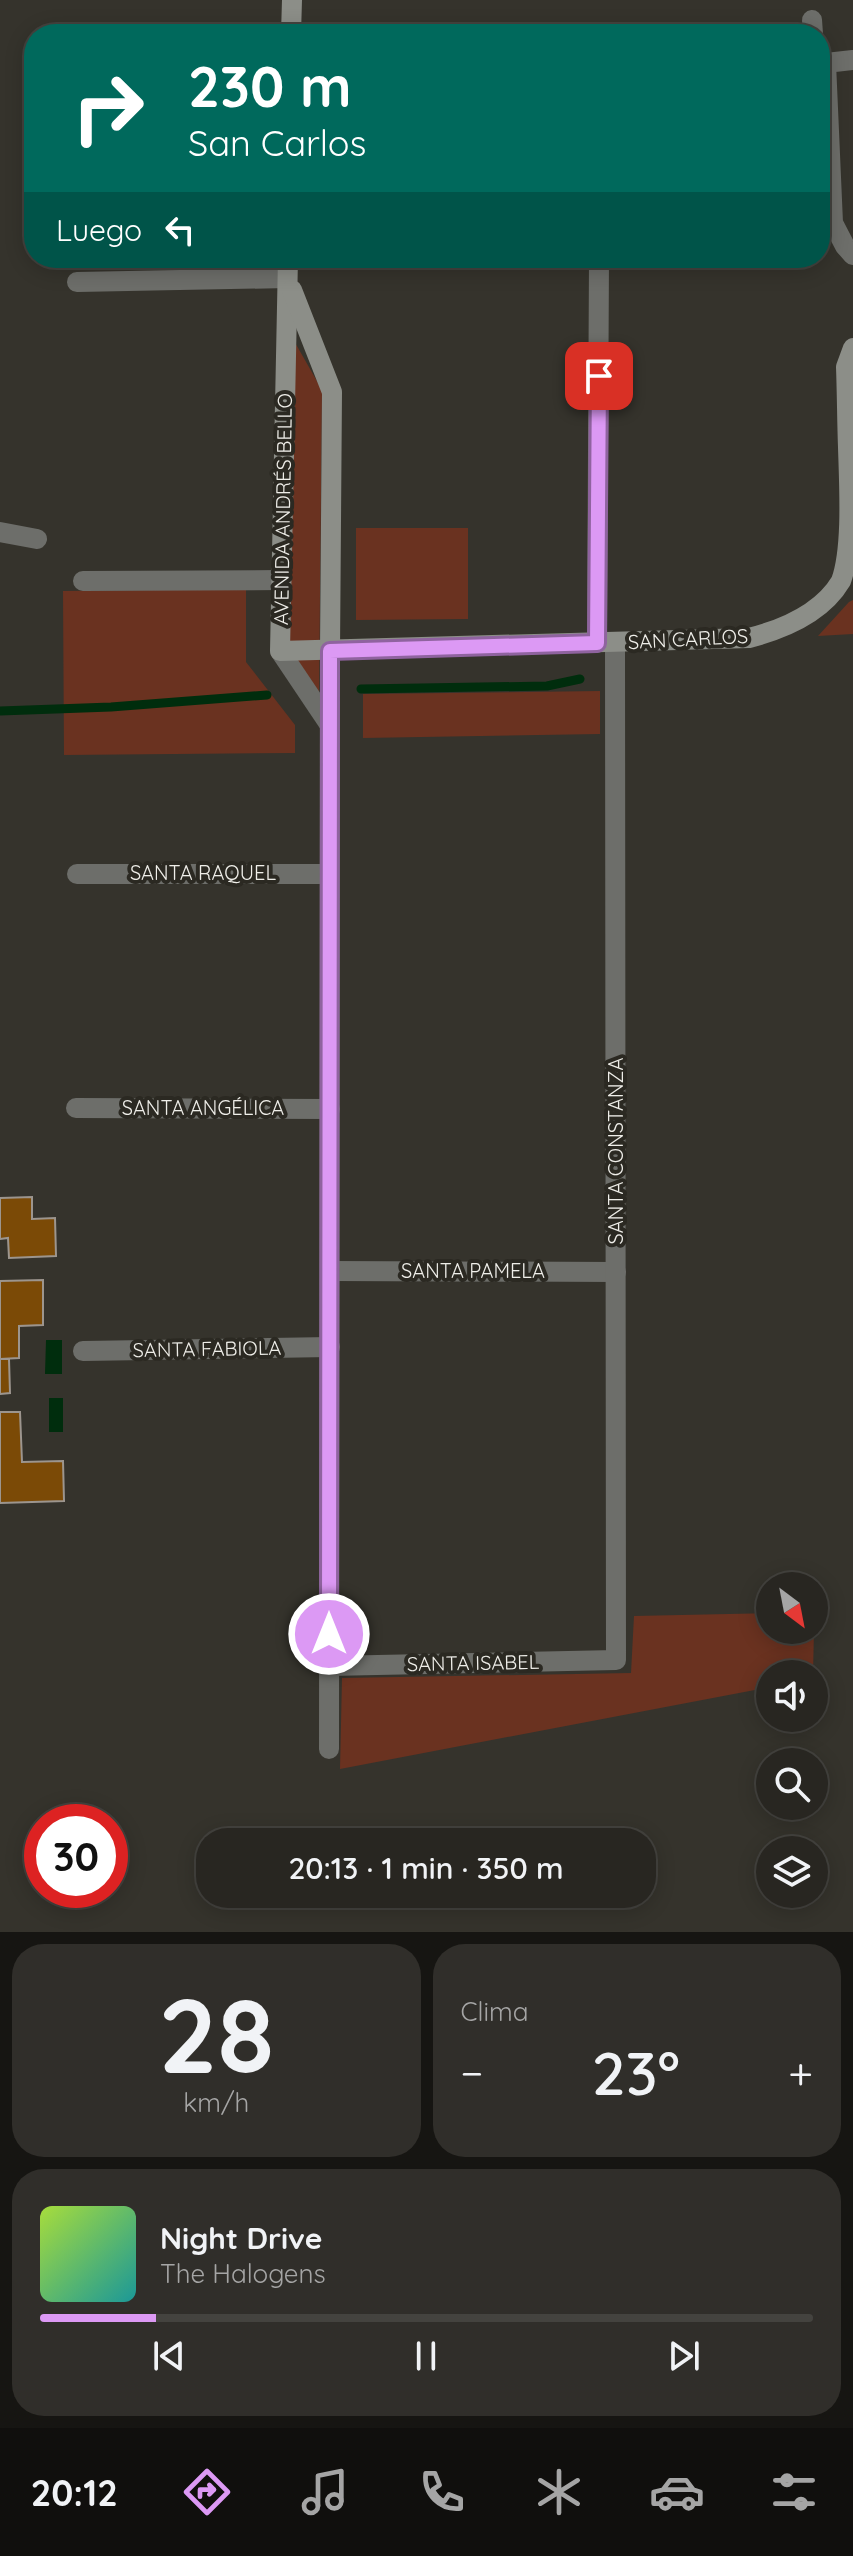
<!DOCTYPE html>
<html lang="es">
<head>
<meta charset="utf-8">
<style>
  :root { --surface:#282621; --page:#302e2a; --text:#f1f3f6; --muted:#a5a5a5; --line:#44433f; --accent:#dc99f4 }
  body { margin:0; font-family:Quicksand,sans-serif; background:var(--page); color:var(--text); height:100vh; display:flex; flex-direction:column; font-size:30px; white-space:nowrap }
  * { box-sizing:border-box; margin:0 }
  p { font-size:26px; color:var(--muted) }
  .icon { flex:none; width:44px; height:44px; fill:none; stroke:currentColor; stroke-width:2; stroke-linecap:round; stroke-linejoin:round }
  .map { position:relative; height:1932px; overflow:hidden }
  .sheet { display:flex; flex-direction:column; gap:12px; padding:12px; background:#161512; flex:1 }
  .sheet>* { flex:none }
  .top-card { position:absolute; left:24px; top:24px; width:806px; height:244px; border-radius:32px; box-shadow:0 4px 20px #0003,0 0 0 2px var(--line); background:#00695c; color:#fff; overflow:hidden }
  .needle { width:52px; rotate:148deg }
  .controls { position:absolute; left:756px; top:1572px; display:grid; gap:16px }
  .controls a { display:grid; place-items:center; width:72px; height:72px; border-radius:50%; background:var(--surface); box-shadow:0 4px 20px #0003,0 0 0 2px var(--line); font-size:40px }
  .speed { position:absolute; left:24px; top:1804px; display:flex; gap:16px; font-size:40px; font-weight:700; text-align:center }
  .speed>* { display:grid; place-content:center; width:104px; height:104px; border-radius:50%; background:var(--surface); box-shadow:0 4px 20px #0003,0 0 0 2px var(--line); line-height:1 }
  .speed .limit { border:12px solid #d22; background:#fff; color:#111 }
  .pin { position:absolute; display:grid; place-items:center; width:68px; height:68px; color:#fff; margin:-34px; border-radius:16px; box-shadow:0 4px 12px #0006 }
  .me { position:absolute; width:88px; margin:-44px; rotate:0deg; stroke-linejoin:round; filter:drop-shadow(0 0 6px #0008) }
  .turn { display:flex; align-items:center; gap:28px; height:168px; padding:0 32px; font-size:36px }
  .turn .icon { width:104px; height:104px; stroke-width:2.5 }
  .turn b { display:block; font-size:56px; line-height:68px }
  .then { display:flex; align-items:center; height:76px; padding:0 32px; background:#0003; gap:16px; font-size:30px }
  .big { font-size:60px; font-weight:600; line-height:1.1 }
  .sheet .widget { flex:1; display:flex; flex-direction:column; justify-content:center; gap:12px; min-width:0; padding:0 28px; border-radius:32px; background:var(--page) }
  .sheet .dial { align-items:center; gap:0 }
  .dial b { font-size:104px; line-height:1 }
  .song { display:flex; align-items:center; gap:24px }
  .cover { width:96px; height:96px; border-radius:12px; background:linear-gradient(135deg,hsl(80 70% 55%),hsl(180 70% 35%)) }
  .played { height:8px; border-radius:4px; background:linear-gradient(90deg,var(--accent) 15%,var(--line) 15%) }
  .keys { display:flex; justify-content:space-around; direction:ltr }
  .heat { display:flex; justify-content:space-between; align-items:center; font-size:44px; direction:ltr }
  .sheet .tiles { flex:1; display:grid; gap:12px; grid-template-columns:1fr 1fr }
  .widget:last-child { grid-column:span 2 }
  .trip { position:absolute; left:196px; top:1828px; width:460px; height:80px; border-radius:32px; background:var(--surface); box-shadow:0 4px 20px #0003,0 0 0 2px var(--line); font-weight:600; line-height:80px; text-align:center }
  .dock { display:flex; height:128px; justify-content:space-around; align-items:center; background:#100f0d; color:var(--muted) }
  .dock .icon { width:56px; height:56px }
  .dock .on { color:var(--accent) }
  .dock b { font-size:36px; color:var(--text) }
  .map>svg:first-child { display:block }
</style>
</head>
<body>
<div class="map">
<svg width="853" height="1932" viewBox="0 0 853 1932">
  <rect width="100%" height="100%" fill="#35332c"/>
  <g fill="#6a3220">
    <path d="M289,332L322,390L319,698L282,635Z"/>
    <path d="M468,528V619L356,620V528Z"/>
    <path d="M246,589V662L295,725V753L64,755L63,591Z"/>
    <path d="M853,600V634L818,636L849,602Z"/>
    <path d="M600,691V734L363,738V694Z"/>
    <path d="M770,1613V1630H814L813,1674H770V1687L340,1769L342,1678L631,1673L634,1616Z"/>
  </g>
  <g fill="#002d0d">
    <path d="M46,1340H62V1374H45Z"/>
    <rect x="49" y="1398" width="14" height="34"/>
  </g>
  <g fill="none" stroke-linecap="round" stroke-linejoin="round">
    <g stroke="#002d0d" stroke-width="9">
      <path d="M361,689L547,686L580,679"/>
      <path d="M0,711L111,707L267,695"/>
    </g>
  </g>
  <g fill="#7b4a06" stroke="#9c958e" stroke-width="2">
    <path d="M32,1197V1219L55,1218L56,1256L9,1258L8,1238L0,1239V1198Z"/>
    <path d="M43,1280V1325L19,1326V1358L0,1359V1281Z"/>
    <path d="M0,1359H9L10,1393L0,1394Z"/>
    <path d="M0,1412H20L22,1462L63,1461L64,1501L0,1503Z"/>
  </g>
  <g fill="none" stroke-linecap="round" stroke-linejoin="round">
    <g stroke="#6d6e6a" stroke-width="20">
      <path d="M812,20L813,34"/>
      <path d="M853,60L826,63L833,223L845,246L853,255"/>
      <path d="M77,282L287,278"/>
      <path d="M0,532L37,539"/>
      <path d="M83,581L281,580"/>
      <path d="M597,643L599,258"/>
      <path d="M280,651L329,724"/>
      <path d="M77,874H329"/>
      <path d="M76,1108L330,1109"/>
      <path d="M331,1271L616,1272"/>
      <path d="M83,1351L330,1347"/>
      <path d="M329,1666L616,1660L615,642"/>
      <path d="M329,1749L330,651"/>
    </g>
    <g stroke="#8c8e88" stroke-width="20">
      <path d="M291,34L292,0"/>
      <path d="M288,258L280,651L749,638C784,629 822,613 841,581C853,548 849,484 848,447C847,420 847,393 846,367L853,348"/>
      <path d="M292,290L332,392L330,651"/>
    </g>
  </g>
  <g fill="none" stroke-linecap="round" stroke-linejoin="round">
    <defs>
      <path id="route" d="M329,1634L330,651L597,643L599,376"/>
    </defs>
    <use href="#route" stroke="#8f639f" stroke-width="20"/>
    <use href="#route" stroke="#dc99f4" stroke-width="14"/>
  </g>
  <g text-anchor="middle" stroke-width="8" stroke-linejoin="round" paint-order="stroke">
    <g font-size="20" fill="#efeee9" stroke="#2b2922">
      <text transform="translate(283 509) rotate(-89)" y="7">AVENIDA ANDRÉS BELLO</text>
      <text transform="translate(688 639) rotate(-3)" y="7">SAN CARLOS</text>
      <text x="203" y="880">SANTA RAQUEL</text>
      <text x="203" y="1115">SANTA ANGÉLICA</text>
      <text transform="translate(616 1151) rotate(-90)" y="7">SANTA CONSTANZA</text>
      <text x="473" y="1278">SANTA PAMELA</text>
      <text transform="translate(207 1349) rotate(-1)" y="7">SANTA FABIOLA</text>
      <text transform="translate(473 1663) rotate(-1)" y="7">SANTA ISABEL</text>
    </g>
  </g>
</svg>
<div class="controls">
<a><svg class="needle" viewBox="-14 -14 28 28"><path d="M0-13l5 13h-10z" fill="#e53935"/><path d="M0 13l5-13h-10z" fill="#a5a5a5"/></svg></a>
<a><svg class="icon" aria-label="sound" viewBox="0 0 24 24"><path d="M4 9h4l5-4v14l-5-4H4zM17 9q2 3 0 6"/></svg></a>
<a><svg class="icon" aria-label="search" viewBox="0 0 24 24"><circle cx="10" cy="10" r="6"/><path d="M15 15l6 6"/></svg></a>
<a><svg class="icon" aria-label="layers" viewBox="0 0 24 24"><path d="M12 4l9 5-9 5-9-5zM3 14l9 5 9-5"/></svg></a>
</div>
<div class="speed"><div class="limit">30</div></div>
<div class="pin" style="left:599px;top:376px;background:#d93025"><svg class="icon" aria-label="arrive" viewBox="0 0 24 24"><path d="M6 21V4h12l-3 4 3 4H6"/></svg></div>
<svg class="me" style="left:329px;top:1634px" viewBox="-20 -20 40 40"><circle r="17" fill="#dc99f4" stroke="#fff" stroke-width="3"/><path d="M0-11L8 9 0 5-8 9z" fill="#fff"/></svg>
<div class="trip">20:13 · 1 min · 350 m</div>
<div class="top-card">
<div class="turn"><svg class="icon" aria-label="right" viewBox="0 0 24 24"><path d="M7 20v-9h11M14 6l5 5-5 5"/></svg><div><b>230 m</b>San Carlos</div></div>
<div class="then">Luego<svg class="icon" aria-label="left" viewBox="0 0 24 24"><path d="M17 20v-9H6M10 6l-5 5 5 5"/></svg></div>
</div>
</div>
<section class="sheet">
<div class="tiles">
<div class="widget dial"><b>28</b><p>km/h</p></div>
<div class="widget"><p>Clima</p>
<div class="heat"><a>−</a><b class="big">23°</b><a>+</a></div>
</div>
<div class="widget">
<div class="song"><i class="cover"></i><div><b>Night Drive</b><p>The Halogens</p></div></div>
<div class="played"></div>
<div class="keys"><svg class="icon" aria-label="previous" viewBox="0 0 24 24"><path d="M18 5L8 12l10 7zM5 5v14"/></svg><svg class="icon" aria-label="pause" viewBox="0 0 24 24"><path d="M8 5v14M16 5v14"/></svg><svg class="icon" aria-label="next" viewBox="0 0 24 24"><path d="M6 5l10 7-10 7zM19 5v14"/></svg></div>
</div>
</div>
</section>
<nav class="dock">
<b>20:12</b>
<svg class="icon on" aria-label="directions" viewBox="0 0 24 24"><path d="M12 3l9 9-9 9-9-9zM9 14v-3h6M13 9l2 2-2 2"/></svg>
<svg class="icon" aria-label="music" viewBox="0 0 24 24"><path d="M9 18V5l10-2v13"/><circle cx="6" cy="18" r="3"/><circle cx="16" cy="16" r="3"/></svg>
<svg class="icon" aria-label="phone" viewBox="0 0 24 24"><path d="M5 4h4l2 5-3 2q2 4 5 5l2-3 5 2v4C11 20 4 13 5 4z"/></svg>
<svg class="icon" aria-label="climate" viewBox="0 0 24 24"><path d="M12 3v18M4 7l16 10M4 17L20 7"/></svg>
<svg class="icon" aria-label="car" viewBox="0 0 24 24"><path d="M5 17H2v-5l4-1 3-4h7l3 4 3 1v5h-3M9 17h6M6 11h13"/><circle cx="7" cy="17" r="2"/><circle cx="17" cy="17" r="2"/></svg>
<svg class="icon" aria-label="filters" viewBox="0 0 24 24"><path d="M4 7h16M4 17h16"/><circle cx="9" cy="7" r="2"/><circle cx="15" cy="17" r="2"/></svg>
</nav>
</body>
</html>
